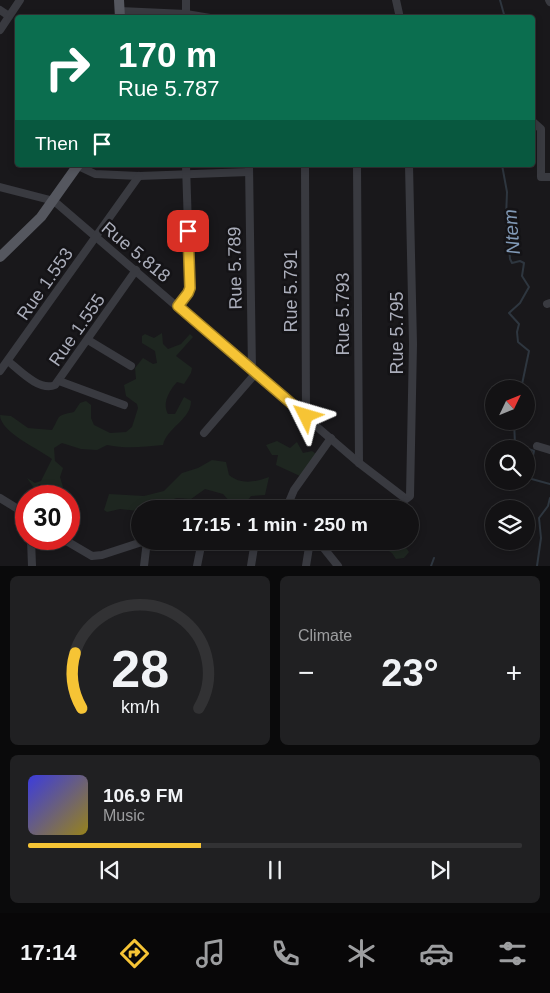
<!DOCTYPE html>
<html lang="en">
<head>
<meta charset="utf-8">
<style>
  :root { --surface:#131214; --page:#202022; --text:#f1f3f6; --muted:#9d9ea0; --line:#323234; --accent:#f6c435 }
  body { margin:0; font-family:Helvetica,sans-serif; background:var(--page); color:var(--text); height:100vh; display:flex; flex-direction:column; font-size:19px; white-space:nowrap }
  * { box-sizing:border-box; margin:0 }
  p { font-size:16px; color:var(--muted) }
  .icon { flex:none; width:28px; height:28px; fill:none; stroke:currentColor; stroke-width:2; stroke-linecap:round; stroke-linejoin:round }
  .map { position:relative; height:566px; overflow:hidden }
  .sheet { display:flex; flex-direction:column; gap:10px; padding:10px; background:#0a0a0b; flex:1 }
  .sheet>* { flex:none }
  .banner { position:absolute; left:15px; top:15px; width:520px; height:152px; border-radius:5px; box-shadow:0 2px 8px #0003,0 0 0 1px var(--line); background:#0b6e4f; color:#fff; overflow:hidden }
  .needle { width:32px; rotate:47deg }
  .controls { position:absolute; left:485px; top:380px; display:grid; gap:10px }
  .controls a { display:grid; place-items:center; width:50px; height:50px; border-radius:50%; background:var(--surface); box-shadow:0 2px 8px #0003,0 0 0 1px var(--line); font-size:25px }
  .speed { position:absolute; left:15px; top:485px; display:flex; gap:10px; font-size:25px; font-weight:700; text-align:center }
  .speed>* { display:grid; place-content:center; width:65px; height:65px; border-radius:50%; background:var(--surface); box-shadow:0 2px 8px #0003,0 0 0 1px var(--line); line-height:1 }
  .speed .limit { border:8px solid #d22; background:#fff; color:#111 }
  .pin { position:absolute; display:grid; place-items:center; width:42px; height:42px; color:#fff; margin:-21px; border-radius:10px; box-shadow:0 2px 8px #0006 }
  .me { position:absolute; width:55px; margin:-28px; rotate:310deg; stroke-linejoin:round; filter:drop-shadow(0 0 4px #0008) }
  .turn { display:flex; align-items:center; gap:18px; height:105px; padding:0 20px; font-size:22px }
  .turn .icon { width:65px; height:65px; stroke-width:2.5 }
  .turn b { display:block; font-size:35px; line-height:42px }
  .then { display:flex; align-items:center; height:48px; padding:0 20px; background:#0003; gap:10px; font-size:19px }
  .big { font-size:38px; font-weight:700; line-height:1.1 }
  .sheet .card { flex:1; display:flex; flex-direction:column; justify-content:center; gap:8px; min-width:0; padding:0 18px; border-radius:8px; background:var(--page) }
  .sheet .dial { align-items:center; gap:0 }
  .dial svg { height:130px; overflow:visible; fill:none; stroke:var(--line); stroke-width:7; stroke-linecap:round; text-anchor:middle }
  .dial text { fill:var(--text); stroke:none }
  .song { display:flex; align-items:center; gap:15px }
  .cover { width:60px; height:60px; border-radius:8px; background:linear-gradient(135deg,hsl(240 70% 55%),hsl(50 70% 35%)) }
  .played { height:5px; border-radius:2px; background:linear-gradient(90deg,var(--accent) 35%,var(--line) 35%) }
  .keys { display:flex; justify-content:space-around; direction:ltr }
  .heat { display:flex; justify-content:space-between; align-items:center; font-size:28px; direction:ltr }
  .sheet .tiles { flex:1; display:grid; gap:10px; grid-template-columns:1fr 1fr }
  .card:last-child { grid-column:span 2 }
  .trip { position:absolute; left:131px; top:500px; width:288px; height:50px; border-radius:25px; background:var(--surface); box-shadow:0 2px 8px #0003,0 0 0 1px var(--line); font-weight:700; line-height:50px; text-align:center }
  .tabs { display:flex; height:80px; justify-content:space-around; align-items:center; background:#080708; color:var(--muted) }
  .tabs .icon { width:35px; height:35px }
  .tabs .active { color:var(--accent) }
  .tabs b { font-size:22px; color:var(--text) }
  .map>svg:first-child { display:block }
</style>
</head>
<body>
<div class="map">
<svg width="550" height="566" viewBox="0 0 550 566">
  <rect width="100%" height="100%" fill="#19181b"/>
  <g fill="#1e2620">
    <path d="M162,333L163,344L168,349L181,344L190,334L193,337L176,356L192,368L191,373L184,384L177,382C169,391 162,403 168,414H175L184,397L191,401C191,420 167,427 163,445C144,447 126,449 107,445L97,450L81,449L62,443L54,448L55,461L63,468L60,477L63,487L61,489L52,485L45,487L39,484L37,487L34,488L27,478L35,483L41,481L52,459C39,449 0,432 0,415L11,416L28,428L52,430C61,416 54,416 74,412L80,403L86,401L91,405V418L94,425L110,433L126,432L132,427L138,408L137,404L126,396L124,385L136,379L135,368L143,358L153,364L157,363L155,351L142,343V336L145,334L154,338Z"/>
    <path d="M277,441L290,448L297,442L303,453L312,451L316,454L300,476L276,465L278,455H272L266,445Z"/>
    <path d="M212,460L226,462L229,475C241,485 256,482 269,477L265,495L251,496L244,505H233L223,494L205,489L191,499L177,498L140,509L139,511L120,509L107,512L104,510L109,494L144,496L164,491L182,473L198,468Z"/>
    <path d="M362,541H401L409,552L404,558L396,559L392,553L377,543L368,547Z"/>
  </g>
  <g fill="none" stroke-linecap="round" stroke-linejoin="round">
    <g stroke="#2e363f" stroke-width="2">
      <path d="M500,0L505,18"/>
      <path d="M502,165L507,192L506,218L510,259L512,263L520,261L524,263L522,276L529,287L520,303L509,313L519,324L517,332L518,342L529,351L521,389"/>
      <path d="M514,421L515,444L534,451L528,478L550,484"/>
      <path d="M431,566L434,558"/>
      <path d="M537,566L541,538L539,518L548,506L550,498"/>
    </g>
    <g stroke="#393a40" stroke-width="8">
      <path d="M396,0L400,18"/>
      <path d="M549,0L550,2"/>
      <path d="M0,10L9,16"/>
      <path d="M120,11L186,14L210,18"/>
      <path d="M186,18V0"/>
      <path d="M0,30L20,0"/>
      <path d="M532,121L541,129V177H550"/>
      <path d="M249,165L252,370"/>
      <path d="M305,165L306,416"/>
      <path d="M357,165L359,463"/>
      <path d="M78,166L95,174L139,176L249,172"/>
      <path d="M0,187L54,201L359,463L406,499L410,496L413,344L409,165"/>
      <path d="M547,304L550,303"/>
      <path d="M177,306L188,293L190,288L186,165"/>
      <path d="M88,340L131,366"/>
      <path d="M8,361C19,370 40,392 55,385L136,270"/>
      <path d="M0,371L139,176"/>
      <path d="M59,381L124,405"/>
      <path d="M204,433L255,374"/>
      <path d="M537,446L550,450"/>
      <path d="M0,498L26,514"/>
      <path d="M286,509L294,490L331,438"/>
      <path d="M31,539L32,566"/>
      <path d="M63,539L92,556L102,555L145,541"/>
      <path d="M318,541L338,566"/>
      <path d="M144,566L147,541"/>
      <path d="M197,566L202,541"/>
      <path d="M251,566L255,541"/>
      <path d="M306,566L310,541"/>
    </g>
    <g stroke="#55575f" stroke-width="10">
      <path d="M119,0L120,18"/>
      <path d="M0,257L41,217L78,165"/>
    </g>
  </g>
  <g fill="none" stroke-linecap="round" stroke-linejoin="round">
    <defs>
      <path id="route" d="M188,231L190,288L188,293L178,306L306,416"/>
    </defs>
    <use href="#route" stroke="#a07f22" stroke-width="12"/>
    <use href="#route" stroke="#f6c435" stroke-width="9"/>
  </g>
  <g text-anchor="middle" stroke-width="5" stroke-linejoin="round" paint-order="stroke">
    <g font-size="18" fill="#abaebb" stroke="#141316">
      <text transform="translate(136 252) rotate(40)" y="6">Rue 5.818</text>
      <text transform="translate(235 268) rotate(-91)" y="6">Rue 5.789</text>
      <text transform="translate(45 284) rotate(-55)" y="6">Rue 1.553</text>
      <text transform="translate(291 291) rotate(-90)" y="6">Rue 5.791</text>
      <text transform="translate(343 314) rotate(-90)" y="6">Rue 5.793</text>
      <text transform="translate(77 330) rotate(-55)" y="6">Rue 1.555</text>
      <text transform="translate(397 333) rotate(-90)" y="6">Rue 5.795</text>
    </g>
    <g font-size="19" font-style="italic" fill="#8199b6" stroke="#141316">
      <text transform="translate(511 232) rotate(-95)" y="7">Ntem</text>
    </g>
  </g>
</svg>
<div class="controls">
<a><svg class="needle" viewBox="-14 -14 28 28"><path d="M0-13l5 13h-10z" fill="#e53935"/><path d="M0 13l5-13h-10z" fill="#9d9ea0"/></svg></a>
<a><svg class="icon" aria-label="search" viewBox="0 0 24 24"><circle cx="10" cy="10" r="6"/><path d="M15 15l6 6"/></svg></a>
<a><svg class="icon" aria-label="layers" viewBox="0 0 24 24"><path d="M12 4l9 5-9 5-9-5zM3 14l9 5 9-5"/></svg></a>
</div>
<div class="speed"><div class="limit">30</div></div>
<div class="pin" style="left:188px;top:231px;background:#d93025"><svg class="icon" aria-label="arrive" viewBox="0 0 24 24"><path d="M6 21V4h12l-3 4 3 4H6"/></svg></div>
<svg class="me" style="left:306px;top:416px" viewBox="-20 -20 40 40"><path d="M0-17L14 15 0 8-14 15z" fill="#f6c435" stroke="#fff" stroke-width="4"/></svg>
<div class="trip">17:15 · 1 min · 250 m</div>
<div class="banner">
<div class="turn"><svg class="icon" aria-label="right" viewBox="0 0 24 24"><path d="M7 20v-9h11M14 6l5 5-5 5"/></svg><div><b>170 m</b>Rue 5.787</div></div>
<div class="then">Then<svg class="icon" aria-label="arrive" viewBox="0 0 24 24"><path d="M6 21V4h12l-3 4 3 4H6"/></svg></div>
</div>
</div>
<section class="sheet">
<div class="tiles">
<div class="card dial"><svg viewBox="0 0 100 80">
<path d="M14 69A42 42 0 1 1 86 69"/>
<path d="M14 69A42 42 0 0 1 10 35" stroke="#f6c435"/>
<text x="50" y="56" font-size="32" font-weight="700">28</text>
<text x="50" y="72" font-size="11">km/h</text>
</svg></div>
<div class="card"><p>Climate</p>
<div class="heat"><a>−</a><b class="big">23°</b><a>+</a></div>
</div>
<div class="card">
<div class="song"><i class="cover"></i><div><b>106.9 FM</b><p>Music</p></div></div>
<div class="played"></div>
<div class="keys"><svg class="icon" aria-label="previous" viewBox="0 0 24 24"><path d="M18 5L8 12l10 7zM5 5v14"/></svg><svg class="icon" aria-label="pause" viewBox="0 0 24 24"><path d="M8 5v14M16 5v14"/></svg><svg class="icon" aria-label="next" viewBox="0 0 24 24"><path d="M6 5l10 7-10 7zM19 5v14"/></svg></div>
</div>
</div>
</section>
<nav class="tabs">
<b>17:14</b>
<svg class="icon active" aria-label="directions" viewBox="0 0 24 24"><path d="M12 3l9 9-9 9-9-9zM9 14v-3h6M13 9l2 2-2 2"/></svg>
<svg class="icon" aria-label="music" viewBox="0 0 24 24"><path d="M9 18V5l10-2v13"/><circle cx="6" cy="18" r="3"/><circle cx="16" cy="16" r="3"/></svg>
<svg class="icon" aria-label="phone" viewBox="0 0 24 24"><path d="M5 4h4l2 5-3 2q2 4 5 5l2-3 5 2v4C11 20 4 13 5 4z"/></svg>
<svg class="icon" aria-label="climate" viewBox="0 0 24 24"><path d="M12 3v18M4 7l16 10M4 17L20 7"/></svg>
<svg class="icon" aria-label="car" viewBox="0 0 24 24"><path d="M5 17H2v-5l4-1 3-4h7l3 4 3 1v5h-3M9 17h6M6 11h13"/><circle cx="7" cy="17" r="2"/><circle cx="17" cy="17" r="2"/></svg>
<svg class="icon" aria-label="filters" viewBox="0 0 24 24"><path d="M4 7h16M4 17h16"/><circle cx="9" cy="7" r="2"/><circle cx="15" cy="17" r="2"/></svg>
</nav>
</body>
</html>
